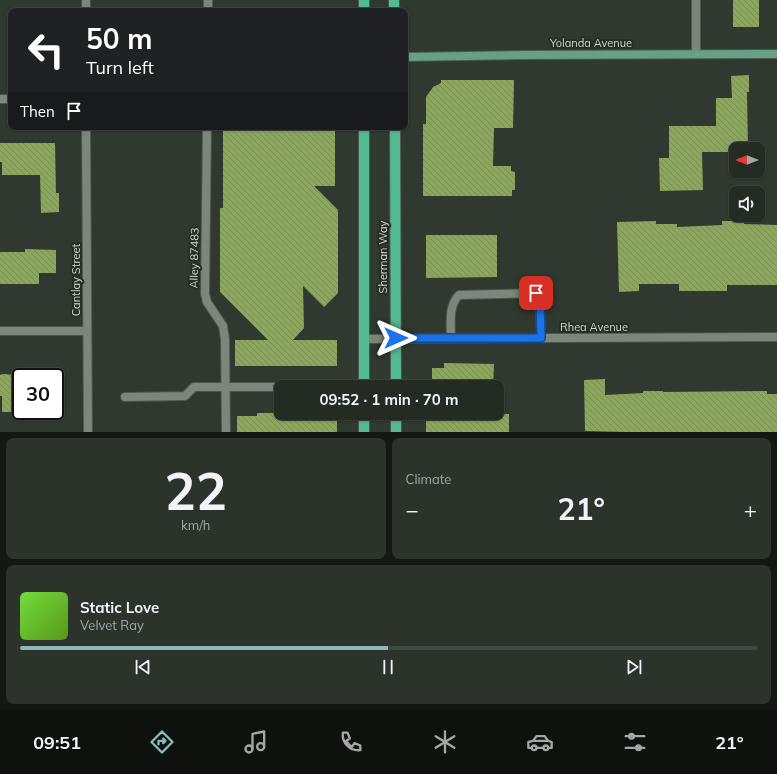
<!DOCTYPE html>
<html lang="en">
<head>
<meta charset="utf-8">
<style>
  :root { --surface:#232b23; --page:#2b332b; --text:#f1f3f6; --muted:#a3a7a6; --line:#404741; --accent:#8bbbb9 }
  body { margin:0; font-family:Mulish,sans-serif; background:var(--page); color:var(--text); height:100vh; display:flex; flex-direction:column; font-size:15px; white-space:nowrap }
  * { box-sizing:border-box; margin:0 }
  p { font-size:13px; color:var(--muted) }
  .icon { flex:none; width:22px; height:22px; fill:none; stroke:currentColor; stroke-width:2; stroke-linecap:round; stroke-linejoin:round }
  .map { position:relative; height:432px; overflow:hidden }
  .panel { display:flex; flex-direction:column; gap:6px; padding:6px; background:#131813; flex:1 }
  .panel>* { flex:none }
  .hud { position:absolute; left:8px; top:8px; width:400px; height:122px; border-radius:8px; box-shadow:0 1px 3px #0004,0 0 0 1px var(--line); background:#202124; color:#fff; overflow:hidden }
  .needle { width:26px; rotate:270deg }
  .fabs { position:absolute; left:729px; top:142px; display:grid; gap:8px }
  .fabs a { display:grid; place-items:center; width:36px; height:36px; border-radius:8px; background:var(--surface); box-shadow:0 1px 3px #0004,0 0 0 1px var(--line); font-size:20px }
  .speed { position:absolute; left:12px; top:368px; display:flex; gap:8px; font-size:20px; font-weight:700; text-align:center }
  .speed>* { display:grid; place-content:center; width:52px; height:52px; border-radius:50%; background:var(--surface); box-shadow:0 1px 3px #0004,0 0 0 1px var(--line); line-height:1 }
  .speed .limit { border:2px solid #111; border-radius:6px; background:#fff; color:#111 }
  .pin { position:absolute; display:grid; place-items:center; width:34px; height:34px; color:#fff; margin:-17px; border-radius:8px; box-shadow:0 2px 6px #0006 }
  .me { position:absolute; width:44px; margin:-22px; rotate:90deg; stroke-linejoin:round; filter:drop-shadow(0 0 3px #0008) }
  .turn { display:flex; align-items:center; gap:14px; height:84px; padding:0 12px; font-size:18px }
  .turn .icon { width:52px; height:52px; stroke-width:2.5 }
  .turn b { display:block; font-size:28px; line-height:34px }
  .then { display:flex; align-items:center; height:38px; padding:0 12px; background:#0003; gap:8px; font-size:15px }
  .big { font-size:30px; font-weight:700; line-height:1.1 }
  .panel .widget { flex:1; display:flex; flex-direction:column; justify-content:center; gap:6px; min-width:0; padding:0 14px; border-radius:8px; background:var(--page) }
  .panel .dial { align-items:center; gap:0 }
  .dial b { font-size:52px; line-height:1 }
  .song { display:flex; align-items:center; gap:12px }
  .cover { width:48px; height:48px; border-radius:6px; background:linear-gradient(135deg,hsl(100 70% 55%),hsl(90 70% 35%)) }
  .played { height:4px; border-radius:2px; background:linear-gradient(90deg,var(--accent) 50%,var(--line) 50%) }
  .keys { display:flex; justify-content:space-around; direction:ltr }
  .heat { display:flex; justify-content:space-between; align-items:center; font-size:22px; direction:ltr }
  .panel .tiles { flex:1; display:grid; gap:6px; grid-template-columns:1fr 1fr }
  .widget:last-child { grid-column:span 2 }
  .trip { position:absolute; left:274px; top:380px; width:230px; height:40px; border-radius:8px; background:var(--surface); box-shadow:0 1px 3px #0004,0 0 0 1px var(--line); font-weight:700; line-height:40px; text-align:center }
  .tab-bar { display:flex; height:64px; justify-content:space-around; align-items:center; background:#0e110e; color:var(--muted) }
  .tab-bar .icon { width:28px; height:28px }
  .tab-bar .active { color:var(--accent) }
  .tab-bar b { font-size:18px; color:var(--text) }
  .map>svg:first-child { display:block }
</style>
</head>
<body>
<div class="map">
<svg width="777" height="432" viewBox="0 0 777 432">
  <defs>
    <pattern id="building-back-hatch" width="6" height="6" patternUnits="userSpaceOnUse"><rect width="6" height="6" fill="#8ca75b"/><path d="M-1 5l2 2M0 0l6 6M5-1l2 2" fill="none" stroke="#788d54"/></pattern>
  </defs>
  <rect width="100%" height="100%" fill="#2f392f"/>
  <g fill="url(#building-back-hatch)">
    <rect x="733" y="0" width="26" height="27"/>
    <path d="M749,75V92H747L748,149H736V152H702L703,190L660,191L659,158H669V126H716V98H732L731,76Z"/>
    <path d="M441,80H514L513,128H494L493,166H511V171L515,172V190H512V196H423V124H426V97L433,87L441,83Z"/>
    <path d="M223,127H335V186H314L338,210V293L324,307L303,286L304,328L293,340H337V366H235V340H268L220,292V208H223Z"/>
    <path d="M0,143H55L56,193H59V212L41,213L40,175H2V162H0Z"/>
    <path d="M656,221V224H677V227L722,225V221H744V224L777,225V285H727V291H679V284H639V291L619,292L617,222Z"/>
    <path d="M426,235H497V277L426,278Z"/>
    <path d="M25,249L56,250V273H39V284H0V252H25Z"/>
    <path d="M444,363L494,364L493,387H432V368H444Z"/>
    <path d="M2,374L21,375L20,412H2V396H0V375Z"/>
    <path d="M605,379V395L643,393V391H663V392L767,391V394H777V432H624L585,431L584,380Z"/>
    <path d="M257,413H336V416H337V432H237V416H257Z"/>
    <path d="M432,413L509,414V432H426V414H432Z"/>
  </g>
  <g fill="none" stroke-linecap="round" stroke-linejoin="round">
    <defs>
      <g id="lane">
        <path d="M696,0V54"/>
        <path d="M208,11V0"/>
        <path d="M207,127L205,294L207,302L223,326L225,339L226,432"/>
        <path d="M451,338C451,324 448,306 459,295L536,293L540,297L541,338"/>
        <path d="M282,387H364"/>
        <path d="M125,397L185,396L194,387H281"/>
      </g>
      <g id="street">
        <path d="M86,0V11"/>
        <path d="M0,99H11"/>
        <path d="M86,127L88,432"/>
        <path d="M0,331H87"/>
        <path d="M364,339L777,337"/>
      </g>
      <path id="secondary" d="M405,57L526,55L777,54"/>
      <g id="primary">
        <path d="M364,0V11"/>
        <path d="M394,0V11"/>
        <path d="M395,127L396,387"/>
        <path d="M364,387V127"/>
        <path d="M364,413V432"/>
        <path d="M396,413V432"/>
      </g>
    </defs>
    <use href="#lane" stroke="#4e574e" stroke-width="10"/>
    <use href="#street" stroke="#4e574e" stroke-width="10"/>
    <use href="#secondary" stroke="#4e574e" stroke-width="10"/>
    <use href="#primary" stroke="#4e574e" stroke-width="12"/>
    <use href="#lane" stroke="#7b877b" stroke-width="8"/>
    <use href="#street" stroke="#7b877b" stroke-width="8"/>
    <use href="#secondary" stroke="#66a086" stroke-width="8"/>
    <use href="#primary" stroke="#52b992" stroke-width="10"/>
  </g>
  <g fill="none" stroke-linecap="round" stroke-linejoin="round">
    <defs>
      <path id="route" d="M396,338H541L540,297L536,293"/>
    </defs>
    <use href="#route" stroke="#114b97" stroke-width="10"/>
    <use href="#route" stroke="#1a73e8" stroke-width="7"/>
  </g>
  <g text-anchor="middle" stroke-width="4" stroke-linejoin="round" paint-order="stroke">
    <g font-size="11" fill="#d0d7d0" stroke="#252f25">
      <text x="591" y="47">Yolanda Avenue</text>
      <text transform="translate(383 257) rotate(-90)" y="4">Sherman Way</text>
      <text transform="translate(194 258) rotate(-89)" y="4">Alley 87483</text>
      <text transform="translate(76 280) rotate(-90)" y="4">Cantlay Street</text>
      <text x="594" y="331">Rhea Avenue</text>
    </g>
  </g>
</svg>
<div class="fabs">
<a><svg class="needle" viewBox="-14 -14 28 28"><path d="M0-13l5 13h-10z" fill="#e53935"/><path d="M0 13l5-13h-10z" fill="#a3a7a6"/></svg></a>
<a><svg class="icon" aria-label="sound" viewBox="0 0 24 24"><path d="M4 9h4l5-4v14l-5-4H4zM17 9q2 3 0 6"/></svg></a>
</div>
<div class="speed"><div class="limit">30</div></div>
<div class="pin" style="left:536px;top:293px;background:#d93025"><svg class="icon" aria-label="arrive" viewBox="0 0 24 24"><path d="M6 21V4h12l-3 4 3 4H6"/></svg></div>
<svg class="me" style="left:396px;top:338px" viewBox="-20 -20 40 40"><path d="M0-17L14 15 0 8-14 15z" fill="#1a73e8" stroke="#fff" stroke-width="4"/></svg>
<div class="trip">09:52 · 1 min · 70 m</div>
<div class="hud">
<div class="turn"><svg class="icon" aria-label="left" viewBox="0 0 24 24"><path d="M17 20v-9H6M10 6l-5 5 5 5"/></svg><div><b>50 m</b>Turn left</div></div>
<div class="then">Then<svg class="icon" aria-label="arrive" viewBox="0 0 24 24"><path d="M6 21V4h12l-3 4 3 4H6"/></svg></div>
</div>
</div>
<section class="panel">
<div class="tiles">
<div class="widget dial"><b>22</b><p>km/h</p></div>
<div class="widget"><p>Climate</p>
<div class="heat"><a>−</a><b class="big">21°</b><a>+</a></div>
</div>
<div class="widget">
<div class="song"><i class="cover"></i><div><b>Static Love</b><p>Velvet Ray</p></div></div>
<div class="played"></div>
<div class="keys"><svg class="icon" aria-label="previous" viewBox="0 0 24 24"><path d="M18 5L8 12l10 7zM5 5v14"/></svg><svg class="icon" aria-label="pause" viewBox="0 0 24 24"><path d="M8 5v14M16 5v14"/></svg><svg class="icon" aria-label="next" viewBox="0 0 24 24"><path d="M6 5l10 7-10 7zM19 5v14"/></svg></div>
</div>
</div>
</section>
<nav class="tab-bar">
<b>09:51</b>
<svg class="icon active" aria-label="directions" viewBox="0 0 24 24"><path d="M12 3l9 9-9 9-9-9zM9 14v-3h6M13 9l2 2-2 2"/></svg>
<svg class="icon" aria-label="music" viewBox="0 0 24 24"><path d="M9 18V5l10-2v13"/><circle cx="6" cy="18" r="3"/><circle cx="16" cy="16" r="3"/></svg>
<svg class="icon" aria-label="phone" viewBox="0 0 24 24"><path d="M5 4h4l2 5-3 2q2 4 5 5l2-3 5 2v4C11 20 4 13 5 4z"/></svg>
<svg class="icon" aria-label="climate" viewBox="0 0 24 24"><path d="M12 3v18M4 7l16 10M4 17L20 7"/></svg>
<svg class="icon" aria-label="car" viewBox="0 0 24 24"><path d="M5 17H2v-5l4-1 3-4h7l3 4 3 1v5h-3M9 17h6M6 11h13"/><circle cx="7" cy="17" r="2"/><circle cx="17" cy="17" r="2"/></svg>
<svg class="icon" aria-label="filters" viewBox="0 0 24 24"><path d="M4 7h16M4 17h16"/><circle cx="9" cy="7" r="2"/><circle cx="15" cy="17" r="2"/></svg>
<b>21°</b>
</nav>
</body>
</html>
